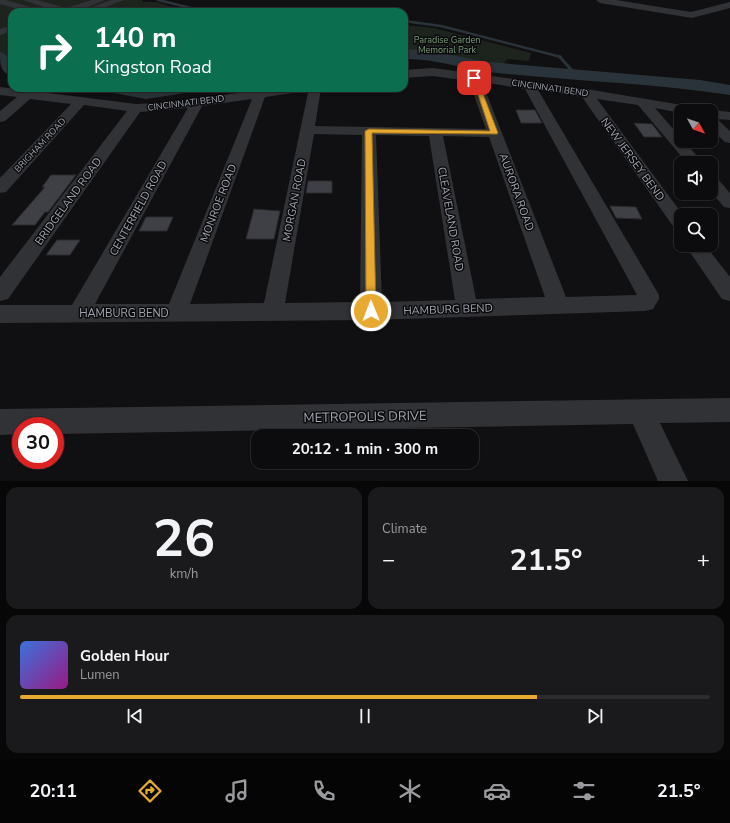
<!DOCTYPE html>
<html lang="en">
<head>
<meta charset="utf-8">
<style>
  :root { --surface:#0c0c0e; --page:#1a1a1c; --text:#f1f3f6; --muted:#9a9b9e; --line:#2c2c2e; --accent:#e8a931 }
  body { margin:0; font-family:"Nunito Sans",sans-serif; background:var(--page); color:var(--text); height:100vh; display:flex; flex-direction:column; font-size:15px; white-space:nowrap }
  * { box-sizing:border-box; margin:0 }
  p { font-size:13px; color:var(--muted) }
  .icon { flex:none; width:22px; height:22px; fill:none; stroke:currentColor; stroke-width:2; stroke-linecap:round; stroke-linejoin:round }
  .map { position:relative; height:481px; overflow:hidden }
  .drawer { display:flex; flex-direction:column; gap:6px; padding:6px; background:#070708; flex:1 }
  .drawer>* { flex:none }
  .guide { position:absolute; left:8px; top:8px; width:400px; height:84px; border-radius:12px; box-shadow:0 1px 3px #0004,0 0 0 1px var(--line); background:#0b6e4f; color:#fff; overflow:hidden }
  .needle { width:26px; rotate:130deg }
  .fabs { position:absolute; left:674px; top:104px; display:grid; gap:8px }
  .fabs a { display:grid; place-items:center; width:44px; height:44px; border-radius:8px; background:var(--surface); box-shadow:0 1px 3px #0004,0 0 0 1px var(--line); font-size:20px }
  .speed { position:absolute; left:12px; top:417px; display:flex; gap:8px; font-size:20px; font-weight:700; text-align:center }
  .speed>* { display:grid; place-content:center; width:52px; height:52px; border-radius:50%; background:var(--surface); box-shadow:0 1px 3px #0004,0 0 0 1px var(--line); line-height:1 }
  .speed .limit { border:6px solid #d22; background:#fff; color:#111 }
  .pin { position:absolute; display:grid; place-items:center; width:34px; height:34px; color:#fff; margin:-17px; border-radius:8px; box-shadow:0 2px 6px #0006 }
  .me { position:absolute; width:44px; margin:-22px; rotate:359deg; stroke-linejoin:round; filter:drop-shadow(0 0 3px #0008) }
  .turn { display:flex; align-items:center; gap:14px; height:84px; padding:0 20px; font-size:18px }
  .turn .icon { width:52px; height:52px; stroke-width:2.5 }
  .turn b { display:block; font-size:28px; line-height:34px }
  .big { font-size:30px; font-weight:700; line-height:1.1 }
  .drawer .tile { flex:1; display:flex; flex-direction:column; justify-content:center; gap:6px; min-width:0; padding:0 14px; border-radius:12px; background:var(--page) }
  .drawer .dial { align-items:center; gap:0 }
  .dial b { font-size:52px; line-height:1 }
  .song { display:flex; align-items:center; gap:12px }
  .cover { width:48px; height:48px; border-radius:6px; background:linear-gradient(135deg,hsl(220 70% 55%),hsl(310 70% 35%)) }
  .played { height:4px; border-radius:2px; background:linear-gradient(90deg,var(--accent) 75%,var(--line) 75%) }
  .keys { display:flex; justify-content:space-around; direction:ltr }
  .heat { display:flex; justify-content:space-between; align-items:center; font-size:22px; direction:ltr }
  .drawer .tiles { flex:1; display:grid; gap:6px; grid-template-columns:1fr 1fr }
  .tile:last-child { grid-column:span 2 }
  .trip { position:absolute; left:251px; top:429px; width:228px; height:40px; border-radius:12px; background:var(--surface); box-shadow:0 1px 3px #0004,0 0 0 1px var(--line); font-weight:700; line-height:40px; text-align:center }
  .dock { display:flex; height:64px; justify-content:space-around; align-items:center; background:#050506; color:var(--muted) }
  .dock .icon { width:28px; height:28px }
  .dock .on { color:var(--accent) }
  .dock b { font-size:18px; color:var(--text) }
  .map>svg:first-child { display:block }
</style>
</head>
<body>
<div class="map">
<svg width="730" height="481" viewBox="0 0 730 481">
  <rect width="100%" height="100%" fill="#101012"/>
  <g fill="#1d241e">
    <path d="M0,0H142L143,2H156L190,12H12V57L0,53Z"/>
    <path d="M404,25L434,28L531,53L529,61L507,59L502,66L462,62L416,51H404Z"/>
  </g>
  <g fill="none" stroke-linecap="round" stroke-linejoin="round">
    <g stroke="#2a3339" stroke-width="2.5">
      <path d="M158,0L208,12"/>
      <path d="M404,21L441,26L561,57"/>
    </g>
    <path stroke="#2a3339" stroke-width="3" d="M559,56L575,74"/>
    <g fill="#2a3339" fill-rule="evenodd">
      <path d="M404,49L425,50L488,62L700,80L730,85V95C650,83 568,81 488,72C459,68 433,58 404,59Z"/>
      <path d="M0,52L5,54L12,61V76C0,73 0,63 0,52Z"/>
      <path d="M106,88H194L191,92L185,93L146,99L109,92Z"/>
    </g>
  </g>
  <g fill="#3f4045" stroke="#2a2a2e">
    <path d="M516,110H535L542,123H521Z"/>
    <path d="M634,123L652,124L662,137H644Z"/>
    <path d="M51,175H76L48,212H45L35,225H12L45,187H42Z"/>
    <path d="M308,181H332V193H306Z"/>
    <path d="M610,206L636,207L642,219L616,218Z"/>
    <path d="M254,209L280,211L274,239H246Z"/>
    <path d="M146,217H173L167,231H139Z"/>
    <path d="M57,240H80L70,255H46Z"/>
  </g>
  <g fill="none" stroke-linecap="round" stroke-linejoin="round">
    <g fill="#313236" fill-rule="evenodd">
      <path d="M0,0H6L41,10L43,12H28L0,4Z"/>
      <path d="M23,0H37L66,8L92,0H105L76,12H58Z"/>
      <path d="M111,0H124L93,12H87L85,10Z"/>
      <path d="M596,0H616L691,12L730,2V8L692,18L600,3Z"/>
      <path d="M12,25V31L0,35V29Z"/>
      <path d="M433,68L586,89L700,108L702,111H681V113L655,108L681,138V141H684L703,163H687L638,105L597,99L683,215H681V231L675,229L582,97L538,90L659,295V299L653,309L645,311L371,320L0,323V305H72L188,108L140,112L8,299L0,301V277L127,111L84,105L6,192L0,193V178L71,104L30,99L5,121L0,122V111L17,97L0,95V87L136,104L173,102L273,88H306L300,92L265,97L190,304L264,303L309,88H321L315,126L486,129L469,81L433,76L404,78V70ZM482,82L525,89L637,295L566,297ZM252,99L169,304H95L202,106ZM314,134L362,135L360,302L285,303ZM376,135L429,136L455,300L382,302ZM443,136L489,137L545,297L476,299Z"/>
      <path d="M711,110L730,112V120L717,119L730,131V143L725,142L711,129V111H707Z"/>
      <path d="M711,177L717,178L730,193V208L724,207L711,192Z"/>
      <path d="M685,245H705L730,277V301L722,299Z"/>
      <path d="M730,398V422L660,423L688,481H658L633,424L55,434V426H21V434L0,435V409Z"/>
    </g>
  </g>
  <path fill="#e8a931" stroke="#976e20" d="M472,76L477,78L498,133L497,134L372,133L376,311L371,315L367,314L366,311L365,131L369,129L490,131Z"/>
  <g text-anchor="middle" stroke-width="3" stroke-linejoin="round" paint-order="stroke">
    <g font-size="9" fill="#7a9c7b" stroke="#0b0b0d">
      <text x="447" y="43">Paradise Garden<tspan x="447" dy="10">Memorial Park</tspan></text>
    </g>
    <g font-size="9" fill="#a2a7b2" stroke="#0b0b0d">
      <text transform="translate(550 88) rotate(8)" y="3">CINCINNATI BEND</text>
      <text transform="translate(186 103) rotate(-7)" y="3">CINCINNATI BEND</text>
      <text transform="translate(40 145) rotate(-47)" y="3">BRIGHAM ROAD</text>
    </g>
    <g font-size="11" fill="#a2a7b2" stroke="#0b0b0d">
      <text transform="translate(633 159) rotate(54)" y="4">NEW JERSEY BEND</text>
      <text transform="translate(517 192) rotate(70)" y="4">AURORA ROAD</text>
      <text transform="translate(294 200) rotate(-79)" y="4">MORGAN ROAD</text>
      <text transform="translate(68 201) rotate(-54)" y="4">BRIDGELAND ROAD</text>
      <text transform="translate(218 203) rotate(-69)" y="4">MONROE ROAD</text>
      <text transform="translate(138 208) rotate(-61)" y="4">CENTERFIELD ROAD</text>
      <text transform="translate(451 219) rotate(80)" y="4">CLEAVELAND ROAD</text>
      <text transform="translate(448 309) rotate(-2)" y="4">HAMBURG BEND</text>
      <text x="124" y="317">HAMBURG BEND</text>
    </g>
    <g font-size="13" fill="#a2a7b2" stroke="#0b0b0d">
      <text transform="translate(365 416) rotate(-1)" y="5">METROPOLIS DRIVE</text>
    </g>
  </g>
</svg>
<div class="fabs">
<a><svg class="needle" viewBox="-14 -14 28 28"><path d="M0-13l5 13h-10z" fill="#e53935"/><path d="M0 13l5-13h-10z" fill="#9a9b9e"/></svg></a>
<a><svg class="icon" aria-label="sound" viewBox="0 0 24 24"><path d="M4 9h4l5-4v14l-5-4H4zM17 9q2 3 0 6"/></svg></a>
<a><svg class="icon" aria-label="search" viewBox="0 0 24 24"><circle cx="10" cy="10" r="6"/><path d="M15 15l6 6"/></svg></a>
</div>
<div class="speed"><div class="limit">30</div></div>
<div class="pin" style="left:474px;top:78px;background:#d93025"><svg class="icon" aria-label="arrive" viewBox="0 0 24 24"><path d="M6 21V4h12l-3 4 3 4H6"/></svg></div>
<svg class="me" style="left:371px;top:311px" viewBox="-20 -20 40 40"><circle r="17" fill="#e8a931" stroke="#fff" stroke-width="3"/><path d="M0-11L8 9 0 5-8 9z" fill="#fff"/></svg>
<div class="trip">20:12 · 1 min · 300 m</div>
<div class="guide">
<div class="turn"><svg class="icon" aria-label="right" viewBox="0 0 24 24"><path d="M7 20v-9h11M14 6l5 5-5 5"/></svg><div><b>140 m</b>Kingston Road</div></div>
</div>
</div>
<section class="drawer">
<div class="tiles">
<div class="tile dial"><b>26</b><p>km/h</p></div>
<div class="tile"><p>Climate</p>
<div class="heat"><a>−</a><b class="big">21.5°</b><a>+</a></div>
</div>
<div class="tile">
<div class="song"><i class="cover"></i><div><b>Golden Hour</b><p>Lumen</p></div></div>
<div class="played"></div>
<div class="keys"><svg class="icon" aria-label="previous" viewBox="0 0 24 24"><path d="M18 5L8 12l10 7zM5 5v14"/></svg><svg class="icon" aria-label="pause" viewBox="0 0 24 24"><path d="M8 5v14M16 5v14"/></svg><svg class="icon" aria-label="next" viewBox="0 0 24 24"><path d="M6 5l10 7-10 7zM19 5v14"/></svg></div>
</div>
</div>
</section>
<nav class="dock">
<b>20:11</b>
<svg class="icon on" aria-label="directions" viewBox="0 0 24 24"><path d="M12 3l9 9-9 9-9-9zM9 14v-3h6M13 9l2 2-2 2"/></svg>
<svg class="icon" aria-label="music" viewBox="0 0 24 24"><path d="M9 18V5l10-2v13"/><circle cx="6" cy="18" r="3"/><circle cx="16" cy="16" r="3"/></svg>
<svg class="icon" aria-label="phone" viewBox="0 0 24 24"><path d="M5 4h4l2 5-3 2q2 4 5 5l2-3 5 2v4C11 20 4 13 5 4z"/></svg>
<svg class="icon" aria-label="climate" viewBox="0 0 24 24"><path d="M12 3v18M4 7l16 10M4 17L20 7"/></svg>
<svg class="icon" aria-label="car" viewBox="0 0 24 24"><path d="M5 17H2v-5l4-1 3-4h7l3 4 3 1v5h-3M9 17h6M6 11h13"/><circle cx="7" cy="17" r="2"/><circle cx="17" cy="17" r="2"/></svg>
<svg class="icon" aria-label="filters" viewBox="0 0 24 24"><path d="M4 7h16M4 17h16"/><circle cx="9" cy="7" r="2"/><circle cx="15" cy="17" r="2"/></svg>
<b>21.5°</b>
</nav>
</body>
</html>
